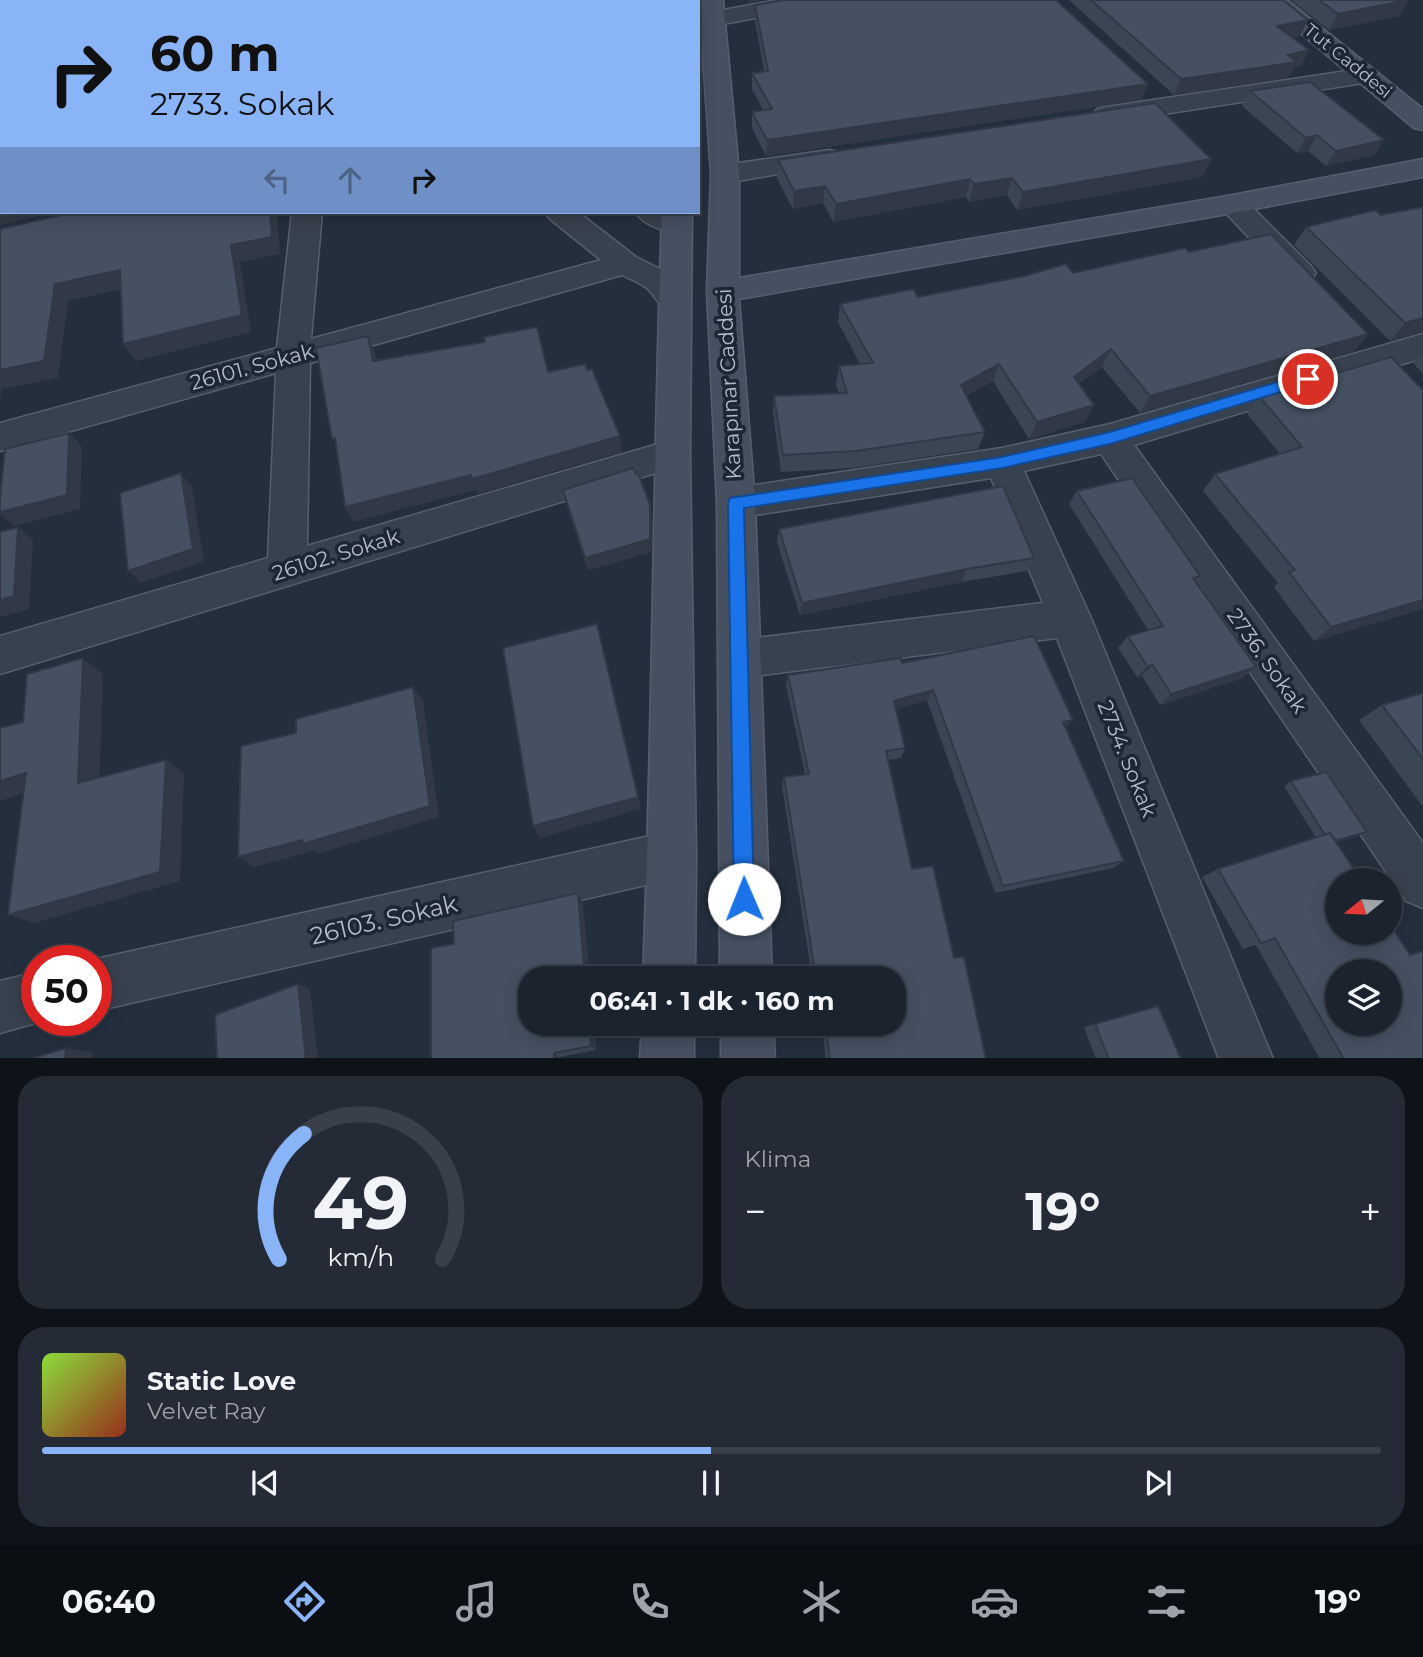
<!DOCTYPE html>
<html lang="tr">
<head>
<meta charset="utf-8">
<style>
  :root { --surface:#1b232e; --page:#242b36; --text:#f1f3f6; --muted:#a0a4aa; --line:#39404a; --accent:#8ab4f8 }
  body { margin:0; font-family:Montserrat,sans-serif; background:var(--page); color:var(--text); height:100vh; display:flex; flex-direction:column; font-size:26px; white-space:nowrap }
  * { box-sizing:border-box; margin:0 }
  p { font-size:23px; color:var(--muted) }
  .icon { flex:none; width:38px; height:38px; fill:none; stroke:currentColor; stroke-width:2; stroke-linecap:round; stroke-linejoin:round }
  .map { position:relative; height:1058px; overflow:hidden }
  .drawer { display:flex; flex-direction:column; gap:18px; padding:18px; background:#0f1319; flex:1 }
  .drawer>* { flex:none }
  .top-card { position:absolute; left:0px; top:0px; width:700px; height:214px; box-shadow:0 4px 18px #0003,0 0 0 2px var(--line); background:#8ab4f8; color:#111; overflow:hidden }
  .needle { width:46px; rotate:252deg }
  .buttons { position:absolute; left:1325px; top:868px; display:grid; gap:14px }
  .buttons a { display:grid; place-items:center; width:77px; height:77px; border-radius:50%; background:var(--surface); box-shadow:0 4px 18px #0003,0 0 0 2px var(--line); font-size:35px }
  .speed { position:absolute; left:21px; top:945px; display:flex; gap:14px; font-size:35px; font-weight:700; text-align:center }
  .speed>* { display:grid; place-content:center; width:91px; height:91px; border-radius:50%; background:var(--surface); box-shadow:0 4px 18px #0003,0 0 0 2px var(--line); line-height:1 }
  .speed .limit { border:10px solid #d22; background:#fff; color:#111 }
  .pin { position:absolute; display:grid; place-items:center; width:60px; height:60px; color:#fff; margin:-30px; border:4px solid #fff; border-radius:50%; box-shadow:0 2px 7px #0007 }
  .me { position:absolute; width:77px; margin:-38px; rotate:359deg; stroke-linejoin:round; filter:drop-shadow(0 0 5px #0008) }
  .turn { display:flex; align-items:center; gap:24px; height:147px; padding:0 35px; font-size:32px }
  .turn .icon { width:91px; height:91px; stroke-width:2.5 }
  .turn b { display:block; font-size:49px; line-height:60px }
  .lanes { display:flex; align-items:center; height:66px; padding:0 35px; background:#0003; justify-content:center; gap:35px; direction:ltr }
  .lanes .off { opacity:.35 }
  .big { font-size:52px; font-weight:700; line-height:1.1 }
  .drawer .widget { flex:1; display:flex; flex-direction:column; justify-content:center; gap:10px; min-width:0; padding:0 24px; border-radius:28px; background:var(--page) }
  .drawer .dial { align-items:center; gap:0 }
  .dial svg { height:182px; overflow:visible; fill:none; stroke:var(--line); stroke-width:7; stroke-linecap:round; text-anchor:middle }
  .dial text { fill:var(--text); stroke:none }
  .song { display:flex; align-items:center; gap:21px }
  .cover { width:84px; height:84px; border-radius:10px; background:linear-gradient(135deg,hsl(90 70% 55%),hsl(10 70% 35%)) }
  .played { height:7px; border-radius:4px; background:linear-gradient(90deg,var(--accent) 50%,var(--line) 50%) }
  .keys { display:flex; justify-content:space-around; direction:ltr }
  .heat { display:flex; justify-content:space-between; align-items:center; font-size:38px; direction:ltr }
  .drawer .tiles { flex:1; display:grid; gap:18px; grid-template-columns:1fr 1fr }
  .widget:last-child { grid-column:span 2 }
  .trip { position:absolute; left:518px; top:966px; width:388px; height:70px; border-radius:28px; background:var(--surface); box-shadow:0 4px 18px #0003,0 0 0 2px var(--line); font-weight:700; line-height:70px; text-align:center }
  .dock { display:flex; height:112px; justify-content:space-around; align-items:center; background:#0b0e12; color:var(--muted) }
  .dock .icon { width:49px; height:49px }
  .dock .selected { color:var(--accent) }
  .dock b { font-size:32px; color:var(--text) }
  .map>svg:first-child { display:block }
</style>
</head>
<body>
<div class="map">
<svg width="1423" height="1059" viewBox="0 0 1423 1059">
  <rect width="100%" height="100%" fill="#242f3e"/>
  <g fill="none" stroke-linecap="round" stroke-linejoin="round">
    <defs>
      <g id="street">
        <path d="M169,0H194L195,2H171Z"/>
        <rect x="250" y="0" width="24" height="2"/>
        <rect x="501" y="0" width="24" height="2"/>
        <path d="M563,0H594L562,2Z"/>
        <path d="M778,0H829L825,5L817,7L712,26L704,24L700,19L704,14L712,12Z"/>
        <path d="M1367,68L1376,71L1380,76L1376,81L1106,123L1097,121L1093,115L1097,109L1106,107Z"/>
        <path d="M829,150L839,152L843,158L839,164L725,183L715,180L711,174L715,168L725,165Z"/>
        <path d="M1233,195L1243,198L1311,266L1316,273L1311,280L1300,283L1289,280L1223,210L1218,204L1223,198Z"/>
        <path d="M292,212H322L311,339L601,260L550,219L545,212H578L636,257L668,273L690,300L685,308C661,315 662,304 648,289C641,283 630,279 622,275L310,363L307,546L672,440L685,444L690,454L685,464L0,674V636L268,558L276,373L0,451V423L277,348Z"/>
        <path d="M635,212C654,211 681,207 692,224L688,231C671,235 645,227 635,212Z"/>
        <path d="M1423,334V358L1134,445L1423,843V908L1406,901L1101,454L1024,471L1091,618L1273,1059H1219L1057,638L739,678L724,673L718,659L724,645L739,640L1043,603L991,478L736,518L723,514L717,503L723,492L736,488L1002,448L1110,424Z"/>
        <path d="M672,831L689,838L696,855L689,872L672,879L96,1011V961H92L96,959Z"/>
        <path d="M37,972V1020H46L0,1033V981Z"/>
      </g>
      <g id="secondary">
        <rect x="667" y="0" width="24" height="2"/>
        <path d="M699,0H723L739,174V278L1233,195L1423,159V177L1233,213L739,299L755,503L772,978H720L717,503L707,291L711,174Z"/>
        <path d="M1261,0H1287L1423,109V130L1414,128Z"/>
        <path d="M662,212H692L690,454L696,855L695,978H643C653,723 653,467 662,212Z"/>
        <path d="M642,1024H694V1059H640Z"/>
        <path d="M721,1024H773L775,1059H721Z"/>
      </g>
    </defs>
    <use href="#street" stroke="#565f6c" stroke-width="3"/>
    <use href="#secondary" stroke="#565f6c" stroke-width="3"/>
    <use href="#street" fill="#38414e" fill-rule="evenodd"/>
    <use href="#secondary" fill="#465061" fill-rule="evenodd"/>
  </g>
  <g fill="#3b4654">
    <path d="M1069,0H1283L1308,20L1300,36L1292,38L1301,66L1294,67L1288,78L1174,95Z"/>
    <path d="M1291,0H1408L1399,16L1329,30Z"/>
    <path d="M755,5L1148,84L1141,100L766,156L752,128V112L763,110L752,89V73L764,71L755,21Z"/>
    <path d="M1250,91L1384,140L1374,155L1326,166L1308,151L1297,153L1242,106Z"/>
    <path d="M1211,159L1202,177L1017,210L1007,195L969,202L966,197L833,222L823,203L793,209L777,178L778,160Z"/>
    <path d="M1423,207V332L1390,341L1294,245L1306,227L1381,215Z"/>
    <path d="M1189,252L1368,334L1353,352L1140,413L1102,367L1079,384L1094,405L1085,422L1029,439L993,381L966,396L985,432L978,449L853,468L781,472L773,414L774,396L839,393L836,384L839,366L860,364L838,322L840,304L918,297L1073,273Z"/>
    <path d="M1423,352V374L1413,363Z"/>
    <path d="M1391,357L1423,609L1314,641L1274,587L1278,583L1203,491L1215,474L1280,454L1247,414L1259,396Z"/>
    <path d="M636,474L652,519L651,552L588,570L566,503L563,490Z"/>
    <path d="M1077,491L1196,581L1243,678L1160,705L1142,676L1137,677L1118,648L1128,636L1148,630L1069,504Z"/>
    <path d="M779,529L1034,558L1027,571L962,582L800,615L777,542Z"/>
    <path d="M902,663L1066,728L1124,861L1113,868L995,893L927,700L896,709L905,748L901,758L888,760L912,869L954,958L986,1059H826L821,1024H894V978H815L813,970H811L782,786L784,777L805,774L786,685L788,675Z"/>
    <path d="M1423,693V807L1359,720L1382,705Z"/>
    <path d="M1291,781L1359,836L1336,842L1409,954L1423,951V1059H1320L1256,945L1243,949L1202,877L1218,869L1316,838L1284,786Z"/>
    <path d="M578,893L583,902L530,1024H594L596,1050L560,1057V1059H431L454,944Z"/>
    <path d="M1158,1006L1181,1059H1096L1084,1027Z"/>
  </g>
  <g fill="#303945">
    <path d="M749,0H763L749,3Z"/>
    <path d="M1408,0L1399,16L1329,30L1338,14Z"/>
    <path d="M1308,20L1300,36L1269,42L1277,26Z"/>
    <path d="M1309,50L1301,66L1294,67L1288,78L1174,95L1181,79Z"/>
    <path d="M1148,84L1141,100L766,156L767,140Z"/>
    <path d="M1317,135L1308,151L1297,153L1306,138Z"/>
    <path d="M1384,140L1374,155L1326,166L1336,151Z"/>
    <path d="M1211,159L1202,177L1017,210L1023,192Z"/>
    <path d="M1012,178L1007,195L969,202L974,184Z"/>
    <path d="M970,179L966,197L833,222L836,204Z"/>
    <path d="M825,186L823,203L793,209L794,191Z"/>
    <path d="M2,204V212H57L0,225V205Z"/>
    <path d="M270,212H277L280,254L240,262L251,332L136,361L123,344L231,245Z"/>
    <path d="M120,270L132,287L68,301L58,378L2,389L0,403V370L55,284Z"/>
    <path d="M1423,318V332L1390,341L1405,323Z"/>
    <path d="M1368,334L1353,352L1140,413L1150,396Z"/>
    <path d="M368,336L375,352L381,377L373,361Z"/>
    <path d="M1111,349L1102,367L1066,394L1074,377Z"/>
    <path d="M999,364L993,381L955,402L961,385Z"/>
    <path d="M1094,405L1085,422L1029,439L1037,422Z"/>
    <path d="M69,433L82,447L80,509L14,526L0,514V512Z"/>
    <path d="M620,436L622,452L477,494L476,490L353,522L345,507Z"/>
    <path d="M181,473L192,487L204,562L141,583L128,571Z"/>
    <path d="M650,505L652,519L651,552L588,570L585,558Z"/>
    <path d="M18,527L33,540L29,609L0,617V600Z"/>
    <path d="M967,569L962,582L800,615L802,603Z"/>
    <path d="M1423,600V609L1314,641L1331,627Z"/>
    <path d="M83,658L103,674L99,795L78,783Z"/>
    <path d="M1153,665L1142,676L1137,677L1147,666Z"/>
    <path d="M1256,667L1243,678L1160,705L1171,694Z"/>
    <path d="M413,687L423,701L439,817L317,854L313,851L254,867L238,857Z"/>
    <path d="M933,690L927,700L890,711L894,701Z"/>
    <path d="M1073,720L1064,730L1063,722Z"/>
    <path d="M166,760L184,773L180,881L34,923L8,915Z"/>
    <path d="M26,773L49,785L0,801V781Z"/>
    <path d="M638,797L641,809L540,838L533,826Z"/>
    <path d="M1367,832L1359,836L1322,846L1330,842Z"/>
    <path d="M578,893L583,902L590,978H585Z"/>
    <path d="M298,984L310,989L318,1059H306Z"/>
    <path d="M589,1024H594L596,1050L591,1046Z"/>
    <path d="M66,1048L93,1052L92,1059H65Z"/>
    <path d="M554,1053L560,1057V1059H554Z"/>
  </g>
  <g fill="#455162" stroke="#303945" stroke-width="2" fill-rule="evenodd">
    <path d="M0,0H104V2H2V204L0,205Z"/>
    <path d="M306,0H484L485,2H306Z"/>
    <path d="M784,0H1056L1148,84L767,140L752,112L772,109L752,73L768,71L755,5Z"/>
    <path d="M1091,0H1283L1308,20L1277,26L1309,50L1288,55L1297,62L1181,79Z"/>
    <path d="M1319,0H1408L1338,14Z"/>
    <path d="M1310,82L1384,140L1336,151L1317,135L1306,138L1250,91Z"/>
    <path d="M1155,103L1211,159L1023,192L1012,178L974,184L970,179L836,204L825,186L794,191L778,160Z"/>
    <path d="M1423,207V318L1405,323L1306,227L1375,210L1381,215Z"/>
    <path d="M74,212H270L272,237L231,245L242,315L123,344L120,270L55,284L44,361L0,370V229Z"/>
    <path d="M1271,234L1368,334L1150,396L1111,349L1074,377L1094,405L1037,422L999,364L961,385L985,432L856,451L783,455L774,396L847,393L839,366L873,363L840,304L913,289L918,297L1024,276L1066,264L1073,273L1185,248L1189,252Z"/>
    <path d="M537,327L548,372L585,364L587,370L592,369L620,436L472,479L471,475L345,507L335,438L332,439L316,348L368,336L373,361L485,342L484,337Z"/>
    <path d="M1391,357L1423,390V600L1331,627L1289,572L1295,570L1215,474L1302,447L1259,396Z"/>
    <path d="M69,433L67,495L0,512V498L5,449Z"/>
    <path d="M633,468L636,474L638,473L650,505V539L585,558L563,490Z"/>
    <path d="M181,473L193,549L128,571L120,493Z"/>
    <path d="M1132,478L1200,576L1193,578L1256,667L1171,694L1153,665L1147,666L1128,636L1163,626L1077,491Z"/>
    <path d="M1003,486L1034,558L967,569L802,603L779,529Z"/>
    <path d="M18,527L14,596L0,600V532Z"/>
    <path d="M597,624L638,797L533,826L503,648Z"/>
    <path d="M1034,636L1073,720L1063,722L1124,861L1003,886L933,690L894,701L905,748L886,751L912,869L933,866L954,958L964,957L986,1059H830L825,1024H894V978H818L816,965H814L784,777L809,774L788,675L901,658L902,663Z"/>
    <path d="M83,658L78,783L166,760L160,872L8,915L26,773L0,781V728L23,722L27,674Z"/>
    <path d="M413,687L430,806L303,844L302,840L238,857L241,746L296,733V719Z"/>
    <path d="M1423,693V759L1382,705Z"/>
    <path d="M1326,772L1367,832L1335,841L1330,833L1325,835L1291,781Z"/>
    <path d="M1330,833L1361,880H1337V933H1390V924L1410,955L1423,951V1059H1344L1275,938L1261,943L1218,869ZM1337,971H1390V1024H1337Z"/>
    <path d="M578,893L585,978H530V1024H589L591,1046L554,1053V1059H431V948L454,944L453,921Z"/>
    <path d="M298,984L306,1059H217L215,1015Z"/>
    <path d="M1158,1006L1181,1059H1109L1095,1024Z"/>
    <path d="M66,1048L65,1059H30Z"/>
  </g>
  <path fill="#1a73e8" stroke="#114b97" stroke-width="2" d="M1308,373L1315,379L1313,382L1110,444L1002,468L744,508L754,899L751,906L744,909L737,906L734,899L728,503L730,498L1002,457L1110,432Z"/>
  <g text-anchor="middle" stroke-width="7" stroke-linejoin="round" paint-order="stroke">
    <g font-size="18" fill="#b4bcc9" stroke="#1d2633">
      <text transform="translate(1348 61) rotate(39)" y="6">Tut Caddesi</text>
    </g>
    <g font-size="21" fill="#b4bcc9" stroke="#1d2633">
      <text transform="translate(252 367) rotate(-15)" y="7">26101. Sokak</text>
      <text transform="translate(729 384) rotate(-93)" y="7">Karapınar Caddesi</text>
      <text transform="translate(336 555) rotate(-17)" y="7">26102. Sokak</text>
      <text transform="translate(1267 661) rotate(55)" y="7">2736. Sokak</text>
      <text transform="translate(1127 759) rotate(68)" y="7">2734. Sokak</text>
    </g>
    <g font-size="24" fill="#b4bcc9" stroke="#1d2633">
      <text transform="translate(384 920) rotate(-13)" y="8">26103. Sokak</text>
    </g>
  </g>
</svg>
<div class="buttons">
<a><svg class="needle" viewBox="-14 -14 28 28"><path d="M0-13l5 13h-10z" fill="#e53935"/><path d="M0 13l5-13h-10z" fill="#a0a4aa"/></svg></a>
<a><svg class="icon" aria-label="layers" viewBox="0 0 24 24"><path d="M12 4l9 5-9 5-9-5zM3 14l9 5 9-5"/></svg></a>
</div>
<div class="speed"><div class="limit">50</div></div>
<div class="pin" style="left:1308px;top:379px;background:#d93025"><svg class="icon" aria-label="arrive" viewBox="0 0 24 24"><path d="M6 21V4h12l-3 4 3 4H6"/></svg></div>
<svg class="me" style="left:744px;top:899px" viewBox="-20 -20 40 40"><circle r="19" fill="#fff"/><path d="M0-13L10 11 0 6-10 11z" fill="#1a73e8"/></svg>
<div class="trip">06:41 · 1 dk · 160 m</div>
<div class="top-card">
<div class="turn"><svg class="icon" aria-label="right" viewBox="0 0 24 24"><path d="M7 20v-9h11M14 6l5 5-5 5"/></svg><div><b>60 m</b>2733. Sokak</div></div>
<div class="lanes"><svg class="icon off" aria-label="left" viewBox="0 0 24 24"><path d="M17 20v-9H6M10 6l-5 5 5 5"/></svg><svg class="icon off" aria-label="ahead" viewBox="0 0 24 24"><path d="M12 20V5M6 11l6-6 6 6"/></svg><svg class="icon" aria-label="right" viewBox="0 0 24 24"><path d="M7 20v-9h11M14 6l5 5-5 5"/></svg></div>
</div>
</div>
<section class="drawer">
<div class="tiles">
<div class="widget dial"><svg viewBox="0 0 100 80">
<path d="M14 69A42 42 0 1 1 86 69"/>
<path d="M14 69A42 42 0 0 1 25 14" stroke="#8ab4f8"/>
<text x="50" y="56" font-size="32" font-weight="700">49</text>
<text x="50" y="72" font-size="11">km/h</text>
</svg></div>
<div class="widget"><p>Klima</p>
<div class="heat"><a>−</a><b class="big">19°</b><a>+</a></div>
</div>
<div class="widget">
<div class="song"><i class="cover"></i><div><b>Static Love</b><p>Velvet Ray</p></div></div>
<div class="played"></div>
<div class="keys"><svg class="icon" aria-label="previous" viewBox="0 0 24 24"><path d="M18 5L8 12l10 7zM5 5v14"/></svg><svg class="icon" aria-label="pause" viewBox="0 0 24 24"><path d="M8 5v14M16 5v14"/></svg><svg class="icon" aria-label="next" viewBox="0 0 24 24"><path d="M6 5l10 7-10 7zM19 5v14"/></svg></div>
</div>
</div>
</section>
<nav class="dock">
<b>06:40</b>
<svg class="icon selected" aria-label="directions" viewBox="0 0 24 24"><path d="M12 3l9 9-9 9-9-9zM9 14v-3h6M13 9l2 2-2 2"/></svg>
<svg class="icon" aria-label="music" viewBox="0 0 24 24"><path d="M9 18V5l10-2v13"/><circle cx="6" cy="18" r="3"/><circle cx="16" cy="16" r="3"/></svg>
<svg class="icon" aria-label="phone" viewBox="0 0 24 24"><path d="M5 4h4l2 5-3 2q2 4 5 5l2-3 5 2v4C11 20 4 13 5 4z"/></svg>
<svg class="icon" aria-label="climate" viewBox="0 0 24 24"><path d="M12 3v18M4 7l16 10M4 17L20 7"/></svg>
<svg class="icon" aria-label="car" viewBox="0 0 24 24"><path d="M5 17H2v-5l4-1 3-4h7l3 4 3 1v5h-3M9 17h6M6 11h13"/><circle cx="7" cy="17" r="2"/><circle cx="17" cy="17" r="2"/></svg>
<svg class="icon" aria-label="filters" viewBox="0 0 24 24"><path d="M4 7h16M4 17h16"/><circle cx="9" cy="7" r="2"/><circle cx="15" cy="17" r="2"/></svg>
<b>19°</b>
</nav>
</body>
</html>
